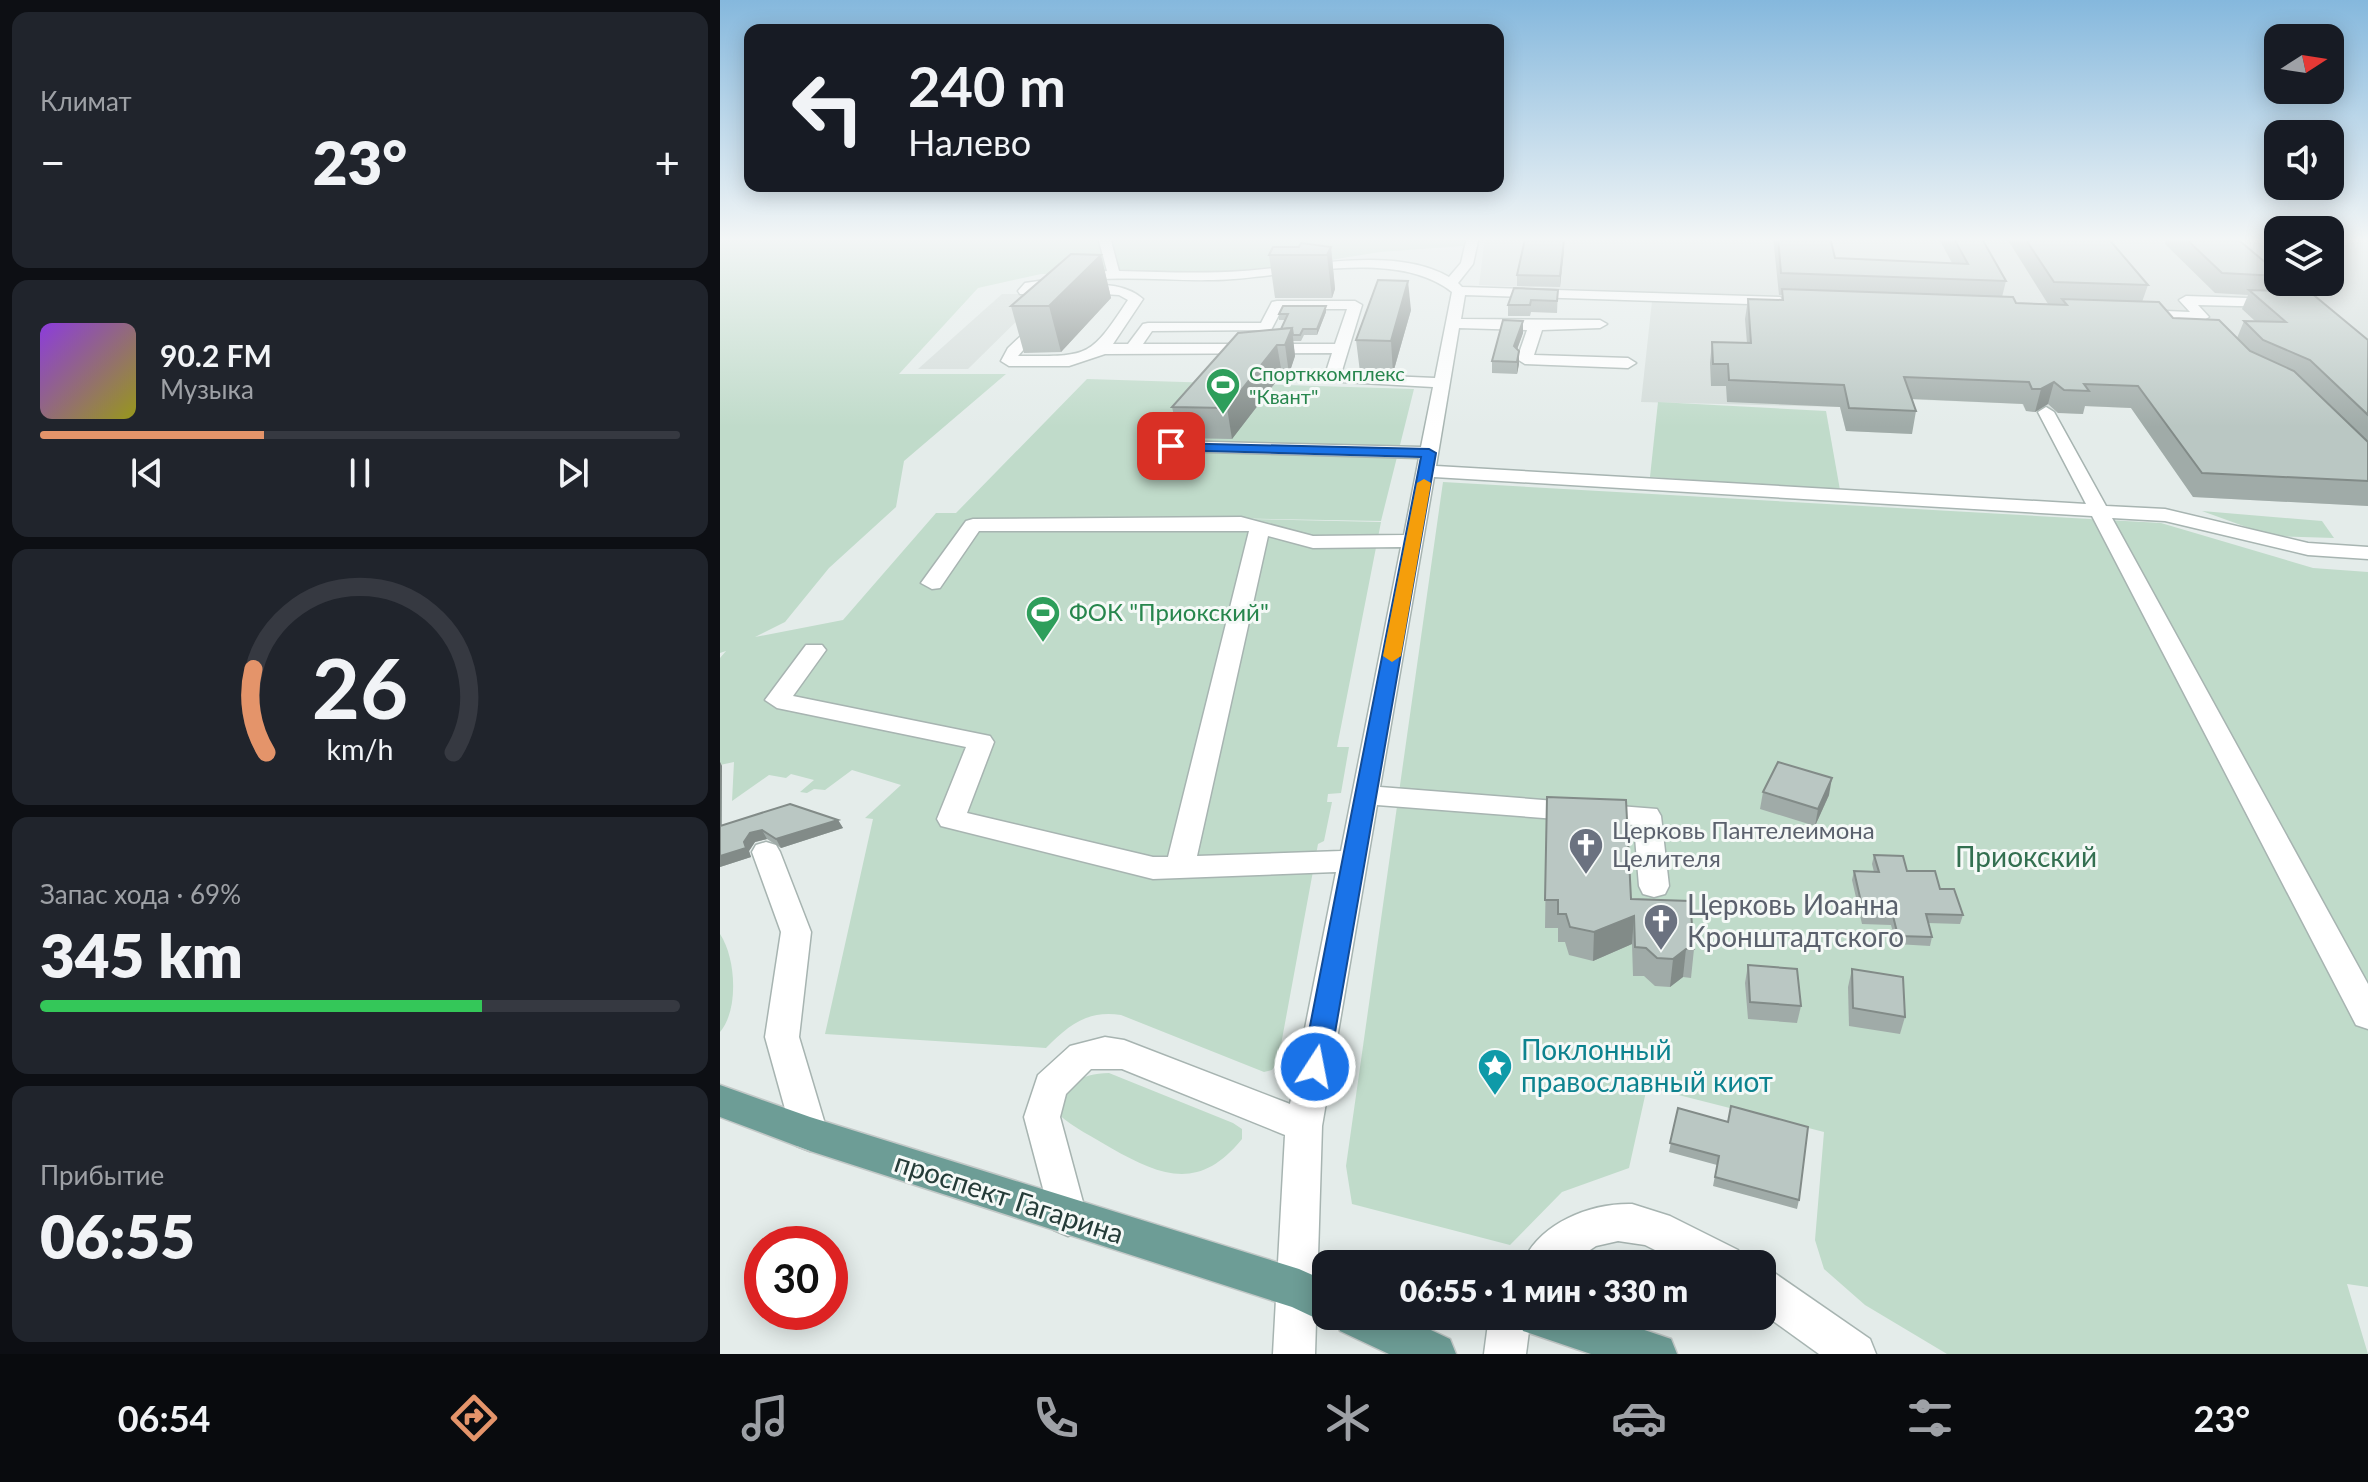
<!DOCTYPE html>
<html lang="ru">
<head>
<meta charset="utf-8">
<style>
  :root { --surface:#171b24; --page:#20242c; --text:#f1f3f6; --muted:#9ea1a6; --line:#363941; --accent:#e4946a }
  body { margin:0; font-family:Lato,sans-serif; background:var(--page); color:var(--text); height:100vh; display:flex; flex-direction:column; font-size:30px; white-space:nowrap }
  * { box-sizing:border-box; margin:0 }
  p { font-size:26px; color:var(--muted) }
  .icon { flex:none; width:44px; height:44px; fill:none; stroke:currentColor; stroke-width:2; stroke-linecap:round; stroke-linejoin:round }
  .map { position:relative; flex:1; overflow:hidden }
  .panel { display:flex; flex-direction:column; gap:12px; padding:12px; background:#0d0f14; width:720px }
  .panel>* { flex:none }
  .hud { position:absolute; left:24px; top:24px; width:760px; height:168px; border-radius:16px; box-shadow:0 4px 20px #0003; background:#171b24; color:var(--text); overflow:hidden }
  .needle { width:52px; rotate:78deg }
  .buttons { position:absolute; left:1544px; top:24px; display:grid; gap:16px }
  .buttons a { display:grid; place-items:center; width:80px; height:80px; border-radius:16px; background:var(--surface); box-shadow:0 4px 20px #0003; font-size:40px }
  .speed { position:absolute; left:24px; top:1226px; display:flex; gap:16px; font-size:40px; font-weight:700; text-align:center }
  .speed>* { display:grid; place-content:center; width:104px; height:104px; border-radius:50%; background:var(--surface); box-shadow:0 4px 20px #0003; line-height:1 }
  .speed .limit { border:12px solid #d22; background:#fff; color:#111 }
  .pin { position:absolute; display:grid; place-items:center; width:68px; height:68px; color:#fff; margin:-34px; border-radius:16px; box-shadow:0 4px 12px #0006 }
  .me { position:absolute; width:88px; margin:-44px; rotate:11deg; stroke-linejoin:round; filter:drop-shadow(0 0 6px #0008) }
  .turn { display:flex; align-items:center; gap:28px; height:168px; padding:0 32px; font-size:36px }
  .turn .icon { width:104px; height:104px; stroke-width:2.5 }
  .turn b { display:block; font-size:56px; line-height:68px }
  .big { font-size:60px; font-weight:800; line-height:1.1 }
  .panel .card { flex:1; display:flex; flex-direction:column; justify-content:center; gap:12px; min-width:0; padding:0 28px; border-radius:16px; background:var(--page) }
  .panel .dial { align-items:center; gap:0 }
  .dial svg { height:208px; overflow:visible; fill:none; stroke:var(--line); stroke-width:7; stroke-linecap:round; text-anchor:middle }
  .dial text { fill:var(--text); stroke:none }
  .song { display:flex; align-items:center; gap:24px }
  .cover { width:96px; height:96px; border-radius:12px; background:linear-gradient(135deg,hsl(270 70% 55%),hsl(60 70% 35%)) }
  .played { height:8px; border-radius:4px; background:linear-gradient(90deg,var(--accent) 35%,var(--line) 35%) }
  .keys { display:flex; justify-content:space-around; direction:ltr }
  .heat { display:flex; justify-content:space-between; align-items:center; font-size:44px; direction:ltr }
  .charge { height:12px; border-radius:6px; background:linear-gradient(90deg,#34c759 69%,var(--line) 0) }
  .trip { position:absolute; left:592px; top:1250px; width:464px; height:80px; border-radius:16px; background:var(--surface); box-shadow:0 4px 20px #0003; font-weight:800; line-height:80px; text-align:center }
  .tabs { display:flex; height:128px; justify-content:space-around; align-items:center; background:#090b0e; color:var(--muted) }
  .tabs .icon { width:56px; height:56px }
  .tabs .selected { color:var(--accent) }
  .tabs b { font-size:36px; color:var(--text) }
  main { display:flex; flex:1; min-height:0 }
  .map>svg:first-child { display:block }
</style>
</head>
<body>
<main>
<section class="panel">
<div class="card"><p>Климат</p>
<div class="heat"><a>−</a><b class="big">23°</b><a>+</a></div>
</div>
<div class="card">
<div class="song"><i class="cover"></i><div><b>90.2 FM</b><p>Музыка</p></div></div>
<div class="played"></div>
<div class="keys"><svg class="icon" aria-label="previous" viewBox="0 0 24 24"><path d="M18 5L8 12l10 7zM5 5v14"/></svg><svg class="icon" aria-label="pause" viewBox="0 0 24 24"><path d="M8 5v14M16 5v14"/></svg><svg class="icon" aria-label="next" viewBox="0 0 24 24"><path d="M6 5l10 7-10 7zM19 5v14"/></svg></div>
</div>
<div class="card dial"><svg viewBox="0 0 100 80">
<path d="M14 69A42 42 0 1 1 86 69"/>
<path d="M14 69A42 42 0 0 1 9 37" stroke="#e4946a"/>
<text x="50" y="56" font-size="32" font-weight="700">26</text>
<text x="50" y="72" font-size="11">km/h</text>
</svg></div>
<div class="card"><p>Запас хода · 69%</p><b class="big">345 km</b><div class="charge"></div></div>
<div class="card"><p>Прибытие</p><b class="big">06:55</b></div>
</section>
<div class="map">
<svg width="1648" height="1354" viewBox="0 0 1648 1354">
  <rect width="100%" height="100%" fill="#e4ecea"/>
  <g fill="#d3dcd9">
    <path d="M765,237H1558V282H1610V237H1648V506L1473,497L1411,408L1359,406L1363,414L1306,411L1302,404L1181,399L1192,434L1126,431L1120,407L921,402L933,292L759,285Z"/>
    <path d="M282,294H324L248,369H198Z"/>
  </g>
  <g fill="#c0dbca">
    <path d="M0,237H744L743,246L660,252L542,271L321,274L258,288L179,374H286L184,461L176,507L109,568L65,622L35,637L123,620L216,513H236L367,379L694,389L661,521L343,515L661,522L617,747H629L621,793L608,794L607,802H612L604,841L598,844L558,1061L552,1070L544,1072L401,1015C367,1010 349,1025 326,1048L105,1034L153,819L145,818L181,785L132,770L105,790L94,789L87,793L80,792L94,780L71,774L66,778L49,775L12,801L14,762L0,765V658L6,651L0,653Z"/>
    <path d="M938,402L1106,411L1120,490L930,477Z"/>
    <path d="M723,482L1441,523L1593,568L1648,572V1287L1627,1284L1648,1354H1227L1145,1305L1104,1269L1095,1240L1104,1132L927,1087L909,1168L842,1192L790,1245L632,1204L626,1166Z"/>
    <path d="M1482,511L1602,521L1614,538L1551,536Z"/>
    <path d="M0,934C16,958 19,1010 0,1032Z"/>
    <path d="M389,1073L513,1123L522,1129V1139C480,1191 442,1177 391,1148C373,1137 354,1128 338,1114C341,1084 360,1074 389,1073Z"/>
  </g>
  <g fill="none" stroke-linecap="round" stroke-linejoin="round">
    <defs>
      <g id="minor">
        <path d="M378,237H390L399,271C441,272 482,274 523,271C583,267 675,245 729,277L741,263L747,237H759L753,264L738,283L742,287L1060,297L1067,301L1060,305L745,295L741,319L880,320L887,324L880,328L822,330L814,355L908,358L916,363L908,368L805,364L797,359L807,330L739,328L716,466L1366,504L1318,412L1326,407L1334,412L1386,506L1445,509L1588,543L1648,547V559L1588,555L1445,521L1392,518L1648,984V1029L1636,1025L1372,516L714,477L660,787L937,809L941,816L949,886L945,894L934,897L923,894L919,886L914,825L657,805L602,1126L595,1354H553L565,1135L402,1069H371L346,1094L340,1117L367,1217L362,1230L348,1236L334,1230L304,1117L318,1075L350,1046L385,1037L404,1040L570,1104L616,872L433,879L221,826L217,819L246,747L57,708L45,700L86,645H102L106,650L73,696L270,736L274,742L247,813L433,857H448L529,531H259L220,588L212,589L201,583L246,521L253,519L521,517L593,536L684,535L699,458L451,451L442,446L451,441L701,447L713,387L606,381L604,378L612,353L385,354L349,366H289L281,361L288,348L323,315L330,319L298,356C369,356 369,359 408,300L399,295L368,293L366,290C381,280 410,287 423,299L393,344H408L423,324L428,323H541L552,302L557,301H635L642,305L621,374L715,378L732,292C674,246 563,279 493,280C453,281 411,276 371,280C356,282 307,295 300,294L298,291L305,283L387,271ZM562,309H627L615,344H423L432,331L551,330ZM548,536L593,548L681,547L621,851L477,856Z"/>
        <path d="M1466,296L1558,299L1565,303L1558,307L1478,305L1489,317L1482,321L1421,318L1414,314L1421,310L1470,312L1459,300Z"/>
        <path d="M46,842L56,845L60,852L91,932L79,1037L108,1134L103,1146L90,1151L77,1146L72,1134L45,1037L61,932L32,852L36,845Z"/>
        <path d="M912,1204L950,1216L1018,1250L1024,1264H963L925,1245L898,1241L876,1246L849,1264H802C819,1223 870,1203 912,1204Z"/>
        <path d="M1042,1268L1056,1274L1150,1339L1156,1354H1099L1042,1313Z"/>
        <path d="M769,1316H811L806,1354H764Z"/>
      </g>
      <g id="major">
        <path d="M0,1085L90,1117L579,1269L606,1281V1316H681L730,1339L736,1354H669L620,1331L615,1319L606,1323L572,1307L90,1151L0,1117Z"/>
        <path d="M797,1316H883L951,1339L957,1354H871L803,1331Z"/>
      </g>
    </defs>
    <use href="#minor" stroke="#a7b4b1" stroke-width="3"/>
    <use href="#major" stroke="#c2c8c7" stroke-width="3"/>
    <use href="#minor" fill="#fff" fill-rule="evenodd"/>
    <use href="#major" fill="#6d9d96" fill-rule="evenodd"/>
  </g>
  <g fill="#a0aba8">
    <path d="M1053,237H1110L1115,258L1232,263L1218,237H1261L1286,281L1282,297L1296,303L1328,304L1286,237H1387L1428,285L1422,302L1453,318L1517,338L1524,321H1535L1522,309L1528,295L1495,293L1445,244L1447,237H1515L1558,273V282H1559L1556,291L1648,340V506L1473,497L1411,408L1365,406L1363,414L1338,413L1328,404L1315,412L1306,411L1303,404L1192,399L1196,411L1192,434L1126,431L1120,407L1007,402L1006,386H991L990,363L992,342L1027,343L1025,319L1028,299L1061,300L1062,295H1059Z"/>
    <path d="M844,240L840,287L797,286V275Z"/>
    <path d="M611,247L615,289L612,298H555L549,255Z"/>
    <path d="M381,255L391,298L341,352L304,353L291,306Z"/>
    <path d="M838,290L837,313L811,312L810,316H788V305Z"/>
    <path d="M691,310L673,373L640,372L636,340Z"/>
    <path d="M606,312L597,335H584L581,341H573L575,356L569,374H562L512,439L459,438L452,407L561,329L565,320H559V314Z"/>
    <path d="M803,321V333L797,349L799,351V364L797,374L772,373V361Z"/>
    <path d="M0,762L2,766V825L118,820L123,828L61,848L47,839L35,842L29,851L31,857L0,867Z"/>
    <path d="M1043,792L1109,795L1095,826L1040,809Z"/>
    <path d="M827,797L911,899L974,949L971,978L963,977L950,987L935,986L924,976H913L912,944L873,961L849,955L845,942H838V928H825Z"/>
    <path d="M1154,855L1187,871L1220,889L1243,915L1240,924L1208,923L1212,937L1210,946L1176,944L1171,925L1142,924L1132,880L1134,871L1154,872L1152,864Z"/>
    <path d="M1028,965L1081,1006L1077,1023L1028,1019L1025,983Z"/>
    <path d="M1132,969L1185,1017L1180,1034L1129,1026L1128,987Z"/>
    <path d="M958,1108L1079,1200L1077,1209L993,1186L997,1165L949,1152Z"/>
  </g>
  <g fill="#828b88">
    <path d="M844,240V251L840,287V276Z"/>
    <path d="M611,247L615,289L612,298L607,255Z"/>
    <path d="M381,255L391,298L341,352L329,306Z"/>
    <path d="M688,281L691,310L673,373L671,341Z"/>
    <path d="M606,306V312L597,335V329Z"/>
    <path d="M803,321V333L794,358V346Z"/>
    <path d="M572,328L575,356L569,374L565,345Z"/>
    <path d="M557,345L562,374L512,439L507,408Z"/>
    <path d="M799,351V364L797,374V362Z"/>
    <path d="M1334,382L1328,404L1315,412L1321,389Z"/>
    <path d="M0,762L2,766L1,836L0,833Z"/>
    <path d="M1112,778L1109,795L1095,826L1098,809Z"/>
    <path d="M118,820L123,828L61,848L56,839Z"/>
    <path d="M42,830L47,839L35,842L29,851L31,857L0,867V856L24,842L30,833Z"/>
    <path d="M914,916L912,944L873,961L874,932Z"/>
    <path d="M966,949L963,977L950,987L953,959Z"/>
  </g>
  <g fill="#bac7c3" stroke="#828b88" stroke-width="2">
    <path d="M1058,237H1110L1115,258L1248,264L1233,237H1261L1286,281L1061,273Z"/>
    <path d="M1304,237H1387L1428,285L1334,282Z"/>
    <path d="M1464,237H1515L1558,273V276L1502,273Z"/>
    <path d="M805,239L844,240L840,276L797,275Z"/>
    <path d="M581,243L611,247L607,255H549L553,247H579Z"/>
    <path d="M351,254L381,255L329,306H291Z"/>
    <path d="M658,280L688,281L671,341L636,340Z"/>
    <path d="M794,288L838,290L837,301L811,300L810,305H788Z"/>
    <path d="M1062,289L1293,297L1296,303L1347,305L1342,299L1439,302L1453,318L1499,320L1530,351L1574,371L1648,442V481L1482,473L1418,386L1364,384L1369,391L1344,390L1334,382L1321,389H1312L1309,382L1184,377L1196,411L1129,408L1124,385L1009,380L1008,364H993L992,342L1031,343L1028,299L1063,300Z"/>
    <path d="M1529,290L1590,292L1648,340V415L1590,360L1543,340L1524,321L1566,322Z"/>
    <path d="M563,306H606L597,329H583L580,335H573L572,328L561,329L568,314H559Z"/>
    <path d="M783,320L803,321L794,346L799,351L797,362L772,361Z"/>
    <path d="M572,328L565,345H557L507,408L452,407L518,333Z"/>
    <path d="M1058,762L1112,778L1098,809L1043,792Z"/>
    <path d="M827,797L906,800L911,899L970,901L974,949H966L953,959L937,958L926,948L915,947L914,916L874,932L850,927L846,914H838V900H825Z"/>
    <path d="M70,804L118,820L56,839L42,830L30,833L24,842L26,848L0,856V826Z"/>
    <path d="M1154,855L1183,856L1187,871H1215L1220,889H1234L1243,915L1206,914L1212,937L1178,936L1173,916L1144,915L1134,871L1159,872Z"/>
    <path d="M1028,965L1077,969L1081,1006L1030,1002Z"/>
    <path d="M1132,969L1183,977L1185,1017L1133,1008Z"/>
    <path d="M1011,1106L1088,1127L1079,1200L995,1177L999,1156L950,1143L958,1108L1008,1122Z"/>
  </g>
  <linearGradient id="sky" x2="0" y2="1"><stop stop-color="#85b8dd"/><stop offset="0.56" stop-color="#f3f6f6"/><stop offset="1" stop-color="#f3f6f6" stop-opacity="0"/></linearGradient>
  <rect width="1648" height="427" fill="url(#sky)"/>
  <path fill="#1a73e8" stroke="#114b97" stroke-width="2" d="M446,443L709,449L716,453L609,1067L605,1075L595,1078L586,1075L582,1067L701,457L451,450L444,446Z"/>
  <path fill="#f59e0b" d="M704,479L711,483L681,656L672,662L663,656L697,483Z"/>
  <defs>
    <symbol id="stadium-pin" viewBox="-11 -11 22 30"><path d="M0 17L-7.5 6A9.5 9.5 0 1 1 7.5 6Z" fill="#2e9e5b" stroke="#f5f9f7"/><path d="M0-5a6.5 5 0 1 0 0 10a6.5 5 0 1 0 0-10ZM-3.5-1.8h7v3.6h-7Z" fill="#fff"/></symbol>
    <symbol id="church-pin" viewBox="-11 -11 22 30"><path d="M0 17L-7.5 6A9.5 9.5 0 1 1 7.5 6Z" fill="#6b7280" stroke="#f5f9f7"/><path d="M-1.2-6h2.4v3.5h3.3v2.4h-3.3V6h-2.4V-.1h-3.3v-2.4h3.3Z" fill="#fff"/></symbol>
    <symbol id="sight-pin" viewBox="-11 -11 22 30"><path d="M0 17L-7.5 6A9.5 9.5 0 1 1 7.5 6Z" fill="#0f9aa8" stroke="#f5f9f7"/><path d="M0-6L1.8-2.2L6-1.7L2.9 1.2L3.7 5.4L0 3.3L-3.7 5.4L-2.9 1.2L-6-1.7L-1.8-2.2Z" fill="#fff"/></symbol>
  </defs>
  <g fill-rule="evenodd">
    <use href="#stadium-pin" x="483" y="365" width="40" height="54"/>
    <use href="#stadium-pin" x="303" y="593" width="40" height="54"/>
    <use href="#church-pin" x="846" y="825" width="40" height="54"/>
    <use href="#church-pin" x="921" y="901" width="40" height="54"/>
    <use href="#sight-pin" x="755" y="1046" width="40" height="54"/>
  </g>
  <g text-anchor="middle" stroke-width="6" stroke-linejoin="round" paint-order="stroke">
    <g font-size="20" fill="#27864d" stroke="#f5f9f7" text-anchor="start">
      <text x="529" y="381">Спортккомплекс<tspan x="529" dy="23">"Квант"</tspan></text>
    </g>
    <g font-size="24" fill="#27864d" stroke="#f5f9f7" text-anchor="start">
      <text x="349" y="621">ФОК "Приокский"</text>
    </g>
    <g font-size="24" fill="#5b616d" stroke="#f5f9f7" text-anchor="start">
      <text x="892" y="839">Церковь Пантелеимона<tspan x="892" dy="28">Целителя</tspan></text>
    </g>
    <g font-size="28" fill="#336f50" stroke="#f5f9f7">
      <text x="1306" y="867">Приокский</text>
    </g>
    <g font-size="28" fill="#5b616d" stroke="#f5f9f7" text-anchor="start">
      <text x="967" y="915">Церковь Иоанна<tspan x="967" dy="32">Кронштадтского</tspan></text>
    </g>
    <g font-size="28" fill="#0d838f" stroke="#f5f9f7" text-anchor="start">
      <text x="801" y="1060">Поклонный<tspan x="801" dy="32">православный киот</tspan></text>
    </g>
    <g font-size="28" fill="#253c38" stroke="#f5f9f7">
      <text transform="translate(289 1198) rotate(18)" y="10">проспект Гагарина</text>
    </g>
  </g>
</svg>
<div class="buttons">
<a><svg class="needle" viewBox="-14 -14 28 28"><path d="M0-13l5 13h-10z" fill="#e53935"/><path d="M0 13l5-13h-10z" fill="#9ea1a6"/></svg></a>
<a><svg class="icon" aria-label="sound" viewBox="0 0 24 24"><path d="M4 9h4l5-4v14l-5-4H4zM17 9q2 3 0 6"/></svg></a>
<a><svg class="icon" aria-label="layers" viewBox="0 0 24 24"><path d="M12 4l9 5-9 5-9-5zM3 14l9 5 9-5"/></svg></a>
</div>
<div class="speed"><div class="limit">30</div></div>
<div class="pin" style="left:451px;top:446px;background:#d93025"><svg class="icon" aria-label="arrive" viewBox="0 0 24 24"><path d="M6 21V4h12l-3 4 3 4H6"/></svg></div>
<svg class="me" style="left:595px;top:1067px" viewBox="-20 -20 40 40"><circle r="17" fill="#1a73e8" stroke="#fff" stroke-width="3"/><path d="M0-11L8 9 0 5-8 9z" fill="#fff"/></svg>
<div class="trip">06:55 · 1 мин · 330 m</div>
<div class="hud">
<div class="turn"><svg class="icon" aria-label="left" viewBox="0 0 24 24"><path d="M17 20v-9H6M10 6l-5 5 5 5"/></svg><div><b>240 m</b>Налево</div></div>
</div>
</div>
</main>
<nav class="tabs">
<b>06:54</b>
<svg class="icon selected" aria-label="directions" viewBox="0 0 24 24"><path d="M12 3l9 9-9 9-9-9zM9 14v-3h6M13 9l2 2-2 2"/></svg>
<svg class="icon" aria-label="music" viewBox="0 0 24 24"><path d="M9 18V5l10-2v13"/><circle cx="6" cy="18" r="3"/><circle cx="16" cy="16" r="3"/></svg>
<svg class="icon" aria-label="phone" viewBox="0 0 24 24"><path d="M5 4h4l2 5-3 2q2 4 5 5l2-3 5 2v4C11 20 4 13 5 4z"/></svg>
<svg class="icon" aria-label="climate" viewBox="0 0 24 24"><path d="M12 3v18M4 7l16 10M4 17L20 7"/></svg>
<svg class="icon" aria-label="car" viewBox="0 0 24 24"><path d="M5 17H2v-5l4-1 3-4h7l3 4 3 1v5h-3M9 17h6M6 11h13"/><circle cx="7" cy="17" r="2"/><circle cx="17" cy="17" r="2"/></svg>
<svg class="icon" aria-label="filters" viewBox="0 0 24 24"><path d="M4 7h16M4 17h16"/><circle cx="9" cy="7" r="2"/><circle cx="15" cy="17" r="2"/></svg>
<b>23°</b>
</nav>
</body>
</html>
